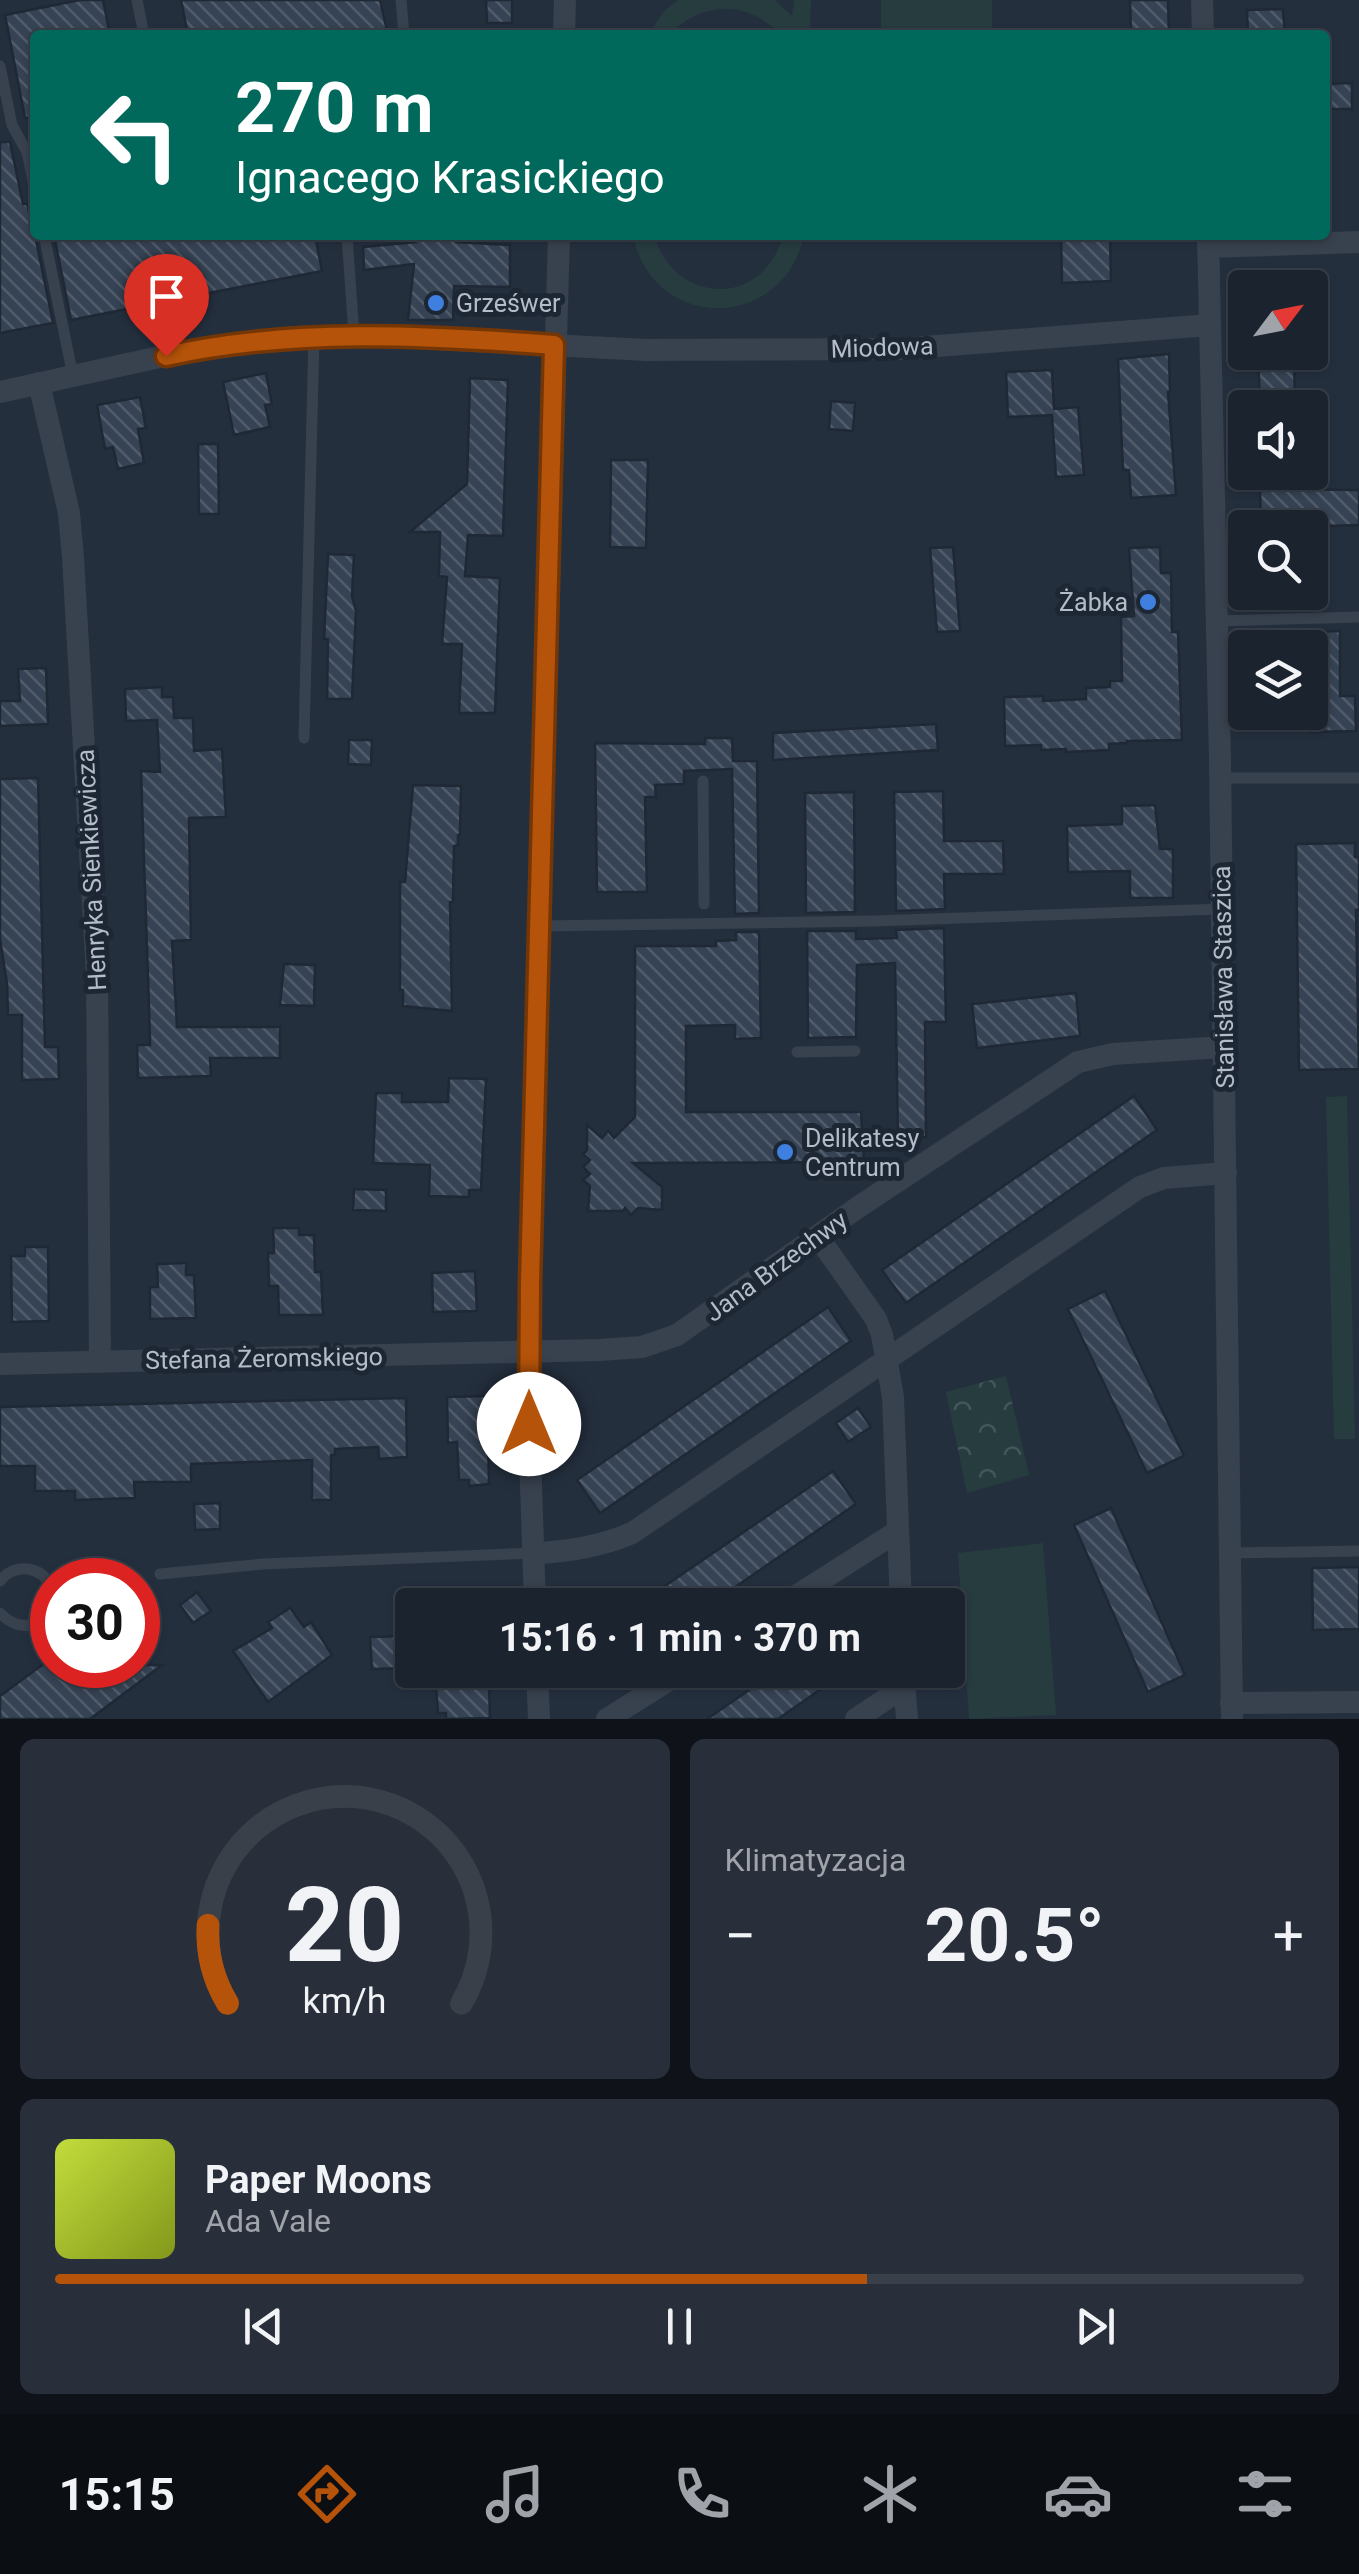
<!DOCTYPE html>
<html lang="pl">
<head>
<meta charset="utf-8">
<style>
  :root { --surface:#1b232e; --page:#282f3a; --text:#f1f3f6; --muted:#a0a4aa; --line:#39404a; --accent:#b45309 }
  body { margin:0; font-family:Roboto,sans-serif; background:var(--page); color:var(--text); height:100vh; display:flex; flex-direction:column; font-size:38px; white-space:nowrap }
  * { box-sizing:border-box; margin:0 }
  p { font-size:32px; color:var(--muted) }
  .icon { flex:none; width:55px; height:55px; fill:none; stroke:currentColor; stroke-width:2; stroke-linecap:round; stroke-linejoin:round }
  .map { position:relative; height:1719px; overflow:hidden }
  .sheet { display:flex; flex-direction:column; gap:20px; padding:20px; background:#0f1319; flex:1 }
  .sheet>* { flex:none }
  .banner { position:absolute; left:30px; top:30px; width:1300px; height:210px; border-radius:10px; box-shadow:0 2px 8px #0004,0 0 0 2px var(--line); background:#00695c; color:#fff; overflow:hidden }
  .needle { width:65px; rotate:58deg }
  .fabs { position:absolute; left:1228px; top:270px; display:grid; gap:20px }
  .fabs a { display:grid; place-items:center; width:100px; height:100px; border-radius:10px; background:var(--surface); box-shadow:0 2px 8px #0004,0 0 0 2px var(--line); font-size:50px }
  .speed { position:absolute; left:30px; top:1558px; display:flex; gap:20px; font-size:50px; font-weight:700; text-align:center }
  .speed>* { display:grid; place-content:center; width:130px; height:130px; border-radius:50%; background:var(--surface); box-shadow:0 2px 8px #0004,0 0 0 2px var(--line); line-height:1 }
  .speed .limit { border:15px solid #d22; background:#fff; color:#111 }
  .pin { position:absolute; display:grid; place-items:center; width:85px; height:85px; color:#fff; margin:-102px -42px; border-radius:50% 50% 50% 0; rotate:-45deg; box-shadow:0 0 10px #0007 }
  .pin .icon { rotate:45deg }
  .me { position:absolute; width:110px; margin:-55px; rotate:0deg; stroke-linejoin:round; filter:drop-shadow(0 0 8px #0008) }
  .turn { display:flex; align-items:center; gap:35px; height:210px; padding:0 40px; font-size:45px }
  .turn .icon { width:130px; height:130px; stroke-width:2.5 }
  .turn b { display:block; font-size:70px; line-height:85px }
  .big { font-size:75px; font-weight:700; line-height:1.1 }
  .sheet .card { flex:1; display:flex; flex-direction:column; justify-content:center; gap:15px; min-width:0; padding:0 35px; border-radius:15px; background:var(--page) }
  .sheet .dial { align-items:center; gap:0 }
  .dial svg { height:260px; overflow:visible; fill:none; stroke:var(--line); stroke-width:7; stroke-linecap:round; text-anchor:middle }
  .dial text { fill:var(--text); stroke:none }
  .song { display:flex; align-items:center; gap:30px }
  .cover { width:120px; height:120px; border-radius:15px; background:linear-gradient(135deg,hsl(70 70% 55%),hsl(70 70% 35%)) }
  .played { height:10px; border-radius:5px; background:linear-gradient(90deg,var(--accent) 65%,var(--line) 65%) }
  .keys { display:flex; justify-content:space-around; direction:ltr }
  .heat { display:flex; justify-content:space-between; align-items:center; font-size:55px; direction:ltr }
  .sheet .tiles { flex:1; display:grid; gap:20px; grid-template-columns:1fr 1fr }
  .card:last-child { grid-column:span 2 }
  .trip { position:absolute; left:395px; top:1588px; width:570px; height:100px; border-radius:10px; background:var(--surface); box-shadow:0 2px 8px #0004,0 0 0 2px var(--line); font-weight:700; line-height:100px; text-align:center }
  .dock { display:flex; height:160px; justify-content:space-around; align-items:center; background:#0b0e12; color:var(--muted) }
  .dock .icon { width:70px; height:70px }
  .dock .current { color:var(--accent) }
  .dock b { font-size:45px; color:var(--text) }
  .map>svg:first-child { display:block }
</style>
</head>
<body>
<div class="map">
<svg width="1359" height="1719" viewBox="0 0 1359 1719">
  <defs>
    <pattern id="park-crowns" width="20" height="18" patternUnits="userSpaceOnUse" patternTransform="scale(2.5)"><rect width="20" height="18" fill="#263c3f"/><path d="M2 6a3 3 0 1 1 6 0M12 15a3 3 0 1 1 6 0" fill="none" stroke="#435659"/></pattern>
    <pattern id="building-back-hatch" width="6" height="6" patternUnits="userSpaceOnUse" patternTransform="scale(2.5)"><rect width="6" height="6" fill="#364354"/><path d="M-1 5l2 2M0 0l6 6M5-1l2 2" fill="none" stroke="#515c6b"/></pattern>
  </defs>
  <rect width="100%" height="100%" fill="#242f3e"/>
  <path fill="url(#park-crowns)" d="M1006,1376L1029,1475L967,1493L946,1392Z"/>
  <g fill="#263c3f">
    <path d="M678,0H775L792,16L794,0H811L810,35H781C748,0 703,0 669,35H648L664,11Z"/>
    <rect x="881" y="0" width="111" height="35"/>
    <path d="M633,235H654C675,306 764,308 783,235H804C784,332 652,333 633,235Z"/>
    <path d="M1347,1096L1355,1439H1334L1326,1097Z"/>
    <path d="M1043,1543L1056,1715L969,1719L958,1553Z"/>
  </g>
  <g fill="url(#building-back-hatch)" stroke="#1f2835" stroke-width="2.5">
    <path d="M80,0H103L110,35H35V117L25,118L5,15Z"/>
    <path d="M181,0H380L388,35H188Z"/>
    <path d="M486,0H512V23H487Z"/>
    <path d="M1130,0H1168L1169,35H1131Z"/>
    <path d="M1283,9L1285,35H1248L1247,10Z"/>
    <path d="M1352,83V109H1325V84Z"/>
    <path d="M0,142H10L23,204H27L35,235L53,323L0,333Z"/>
    <path d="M54,235H315L322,271L71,320Z"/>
    <path d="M417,235H456V242L510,245V287L454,286L453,320H408L414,264L364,270L363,247L416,242Z"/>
    <path d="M1061,235H1110L1111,281L1062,283Z"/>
    <path d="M1258,352H1294L1295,408H1260Z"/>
    <path d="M1169,354L1170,392H1168L1176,495L1131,498L1129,470H1123L1118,359Z"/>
    <path d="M1052,370L1054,409L1078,407L1084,475L1056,477L1052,415L1008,417L1006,372Z"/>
    <path d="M266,373L272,404L265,405L270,427L234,435L223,382Z"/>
    <path d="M470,378L508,380L503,536L468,535L465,576L500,578L495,713H459L462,644H442L447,577L439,576L440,532H410L467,484Z"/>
    <path d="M140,397L146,428L138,429L144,463L118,469L113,447L105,449L97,405Z"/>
    <path d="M831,401L855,403L853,431L829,429Z"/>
    <path d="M198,444H218L219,514H199Z"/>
    <path d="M611,460H648L646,548L610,547Z"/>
    <path d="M1260,489L1359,490V525L1261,528Z"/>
    <path d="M953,547L960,631L937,632L930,548Z"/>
    <path d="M1160,547L1161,573H1171L1172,632H1178L1182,740L1127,741V743L1109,744V750L1066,752V749L1041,750V745L1005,746L1004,697L1043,696V701L1086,699V688L1110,687V681H1122L1121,617L1134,616L1129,548Z"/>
    <path d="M328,554L354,555L352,596L356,611L352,699H327L328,639H324Z"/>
    <path d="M1340,631V696H1355L1356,731L1310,732V632Z"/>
    <path d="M46,668L48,724L0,726V701H20L18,669Z"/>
    <path d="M162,687V697H173L174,718H193L194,751L222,749L226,817L189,818L191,940L172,941L177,1027H280V1058H210L211,1076L138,1078L137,1045H150V1038L141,771L160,772L157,720L126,721L125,689Z"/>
    <path d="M936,724L938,750L773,760V733Z"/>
    <path d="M705,738H732L733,761H757L759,913L735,914L732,769L684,771V784L655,785L656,797H645L647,892H597L595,743L705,744Z"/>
    <path d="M349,740H372L371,765L348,764Z"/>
    <path d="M38,778L45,1047H58L59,1079L22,1080V1015H8L7,983L0,939V779Z"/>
    <path d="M413,785L461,786L460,835H458V845L454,846L453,902H450L452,1011L403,1006V990H400V882H405Z"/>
    <path d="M943,791L944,841H1003L1004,874H944L945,909L896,911L894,792Z"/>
    <path d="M854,792L855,912L806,913L805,793Z"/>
    <path d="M1155,805L1160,849H1173V898H1130V871L1068,872L1067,826L1122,824V806Z"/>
    <path d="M1355,843V857H1359V910H1356L1359,1069L1299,1070L1296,844Z"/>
    <path d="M944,928L946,1022H925L926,1137H898L895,963L857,965L856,1037L808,1038L807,931H856V939L897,938L896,930Z"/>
    <path d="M736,932H759L761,1038L735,1039V1025L686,1026V1112H861L864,1162L633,1163L662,1187V1210L638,1208L631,1215L625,1208L623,1211H588L590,1186L583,1180L590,1174L583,1167L590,1160L583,1154L587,1150V1125L602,1138L608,1131L614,1138L635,1117V946H716V941L736,940Z"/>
    <path d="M284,964L315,965L314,1006L280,1005Z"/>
    <path d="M1076,993L1080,1036L977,1048L972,1004Z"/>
    <path d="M449,1078L486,1079L481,1190H469V1197L429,1196L430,1165L373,1163L376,1093H402V1102H448Z"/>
    <path d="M1134,1096L1157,1130L906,1303L882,1270Z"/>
    <path d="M354,1189L386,1190V1211L353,1210Z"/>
    <path d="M273,1228H299V1235H314L315,1272H321L323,1315H279L278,1286H269L268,1253H274Z"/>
    <path d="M25,1247H48L49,1321L12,1322L11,1256H25Z"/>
    <path d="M186,1263V1275H194L196,1318L150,1319V1287H158L157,1264Z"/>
    <path d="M475,1271L477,1311L433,1312L432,1273Z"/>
    <path d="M1105,1291L1184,1456L1147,1473L1068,1309Z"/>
    <path d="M828,1307L851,1341L600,1513L577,1480Z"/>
    <path d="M487,1396L489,1484L469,1486V1480H459L457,1442L448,1443L447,1397Z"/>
    <path d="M406,1398L407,1457L379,1459L378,1447L335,1449V1455H331V1500H312V1460L191,1464V1482H134L135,1498L75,1500V1491H35V1466H0V1407Z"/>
    <path d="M858,1408L871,1427L848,1442L836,1423Z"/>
    <path d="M833,1471L856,1504L709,1605H637Z"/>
    <path d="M220,1503V1529L195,1530L194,1504Z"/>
    <path d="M1111,1508L1185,1675L1148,1692L1074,1525Z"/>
    <path d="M1359,1567V1629L1313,1630L1312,1568Z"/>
    <path d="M197,1592L211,1611L193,1623L180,1605Z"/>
    <path d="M290,1608L304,1627L311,1622L332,1655L268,1702L233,1651L272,1628L268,1622Z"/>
    <path d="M409,1636L410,1668L372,1669L370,1637Z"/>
    <path d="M42,1665H162L90,1719H0V1696Z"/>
    <path d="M778,1670H848L778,1719H707Z"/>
    <path d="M489,1686L490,1718L446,1719V1713H438L436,1687Z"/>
  </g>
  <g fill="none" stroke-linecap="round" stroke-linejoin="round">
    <g stroke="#38414e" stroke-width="11">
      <path d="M137,0L144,35"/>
      <path d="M401,0L404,35"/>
      <path d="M0,66L12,125L27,152L35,191"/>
      <path d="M44,235L73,376"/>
      <path d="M347,235L354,336"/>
      <path d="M1217,621L1359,617"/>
      <path d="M304,738L314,336"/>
      <path d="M1220,778H1359"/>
      <path d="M703,781L704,904"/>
      <path d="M540,926L874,921L1222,909"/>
      <path d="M797,1052L855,1051"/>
      <path d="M1230,1553L1359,1551"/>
      <path d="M160,1574L263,1564L533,1553"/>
      <path d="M0,1581C7,1572 16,1568 28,1569C75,1577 41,1655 0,1613"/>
    </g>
    <g stroke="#38414e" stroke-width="22">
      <path d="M1202,0L1203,35"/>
      <path d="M564,35L565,0"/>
      <path d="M1208,235L1220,760L1232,1719"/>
      <path d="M1208,247L1359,242"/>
      <path d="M39,383L69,513L73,558L97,974L100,1362"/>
      <path d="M0,392L196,349L293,337L378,336L646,350L898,349L1210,325"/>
      <path d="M818,1237L876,1319L882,1335L893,1397L901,1605"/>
      <path d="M0,1364L599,1350L642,1347L677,1335L857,1208L1078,1062L1113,1054L1224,1047"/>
      <path d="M533,1553C568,1552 599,1547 632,1533L1140,1187L1164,1178L1226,1173"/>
      <path d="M535,1605L529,1424V1283L559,235"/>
      <path d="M782,1605L898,1531"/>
      <path d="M537,1670L539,1719"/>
      <path d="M903,1670L907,1719"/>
      <path d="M1231,1703L1359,1702"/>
      <path d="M607,1719L685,1670"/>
      <path d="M856,1719L904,1687"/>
    </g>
  </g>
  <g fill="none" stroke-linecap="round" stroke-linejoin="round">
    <defs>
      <path id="route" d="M166,356C293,328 425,335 554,345L530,1283L529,1424"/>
    </defs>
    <use href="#route" stroke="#753606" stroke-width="25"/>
    <use href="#route" stroke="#b45309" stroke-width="18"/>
  </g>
  <g fill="#3f7fe0" stroke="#1d2633" stroke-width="4">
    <circle cx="436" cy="303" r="10"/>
    <circle cx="1148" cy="602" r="10"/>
    <circle cx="785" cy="1152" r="10"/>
  </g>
  <g text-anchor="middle" stroke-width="10" stroke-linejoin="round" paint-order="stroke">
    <g font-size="25" fill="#b4bcc9" stroke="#1d2633" text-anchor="start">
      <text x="456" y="312">Grześwer</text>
      <text x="1128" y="611" text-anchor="end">Żabka</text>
      <text x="805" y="1147">Delikatesy<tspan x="805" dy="29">Centrum</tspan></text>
    </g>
    <g font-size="25" fill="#b4bcc9" stroke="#1d2633">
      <text transform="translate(882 347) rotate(-2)" y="9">Miodowa</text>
      <text transform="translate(91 870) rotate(-93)" y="9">Henryka Sienkiewicza</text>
      <text transform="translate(1223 977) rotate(-91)" y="9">Stanisława Staszica</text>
      <text transform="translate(776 1266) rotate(-36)" y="9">Jana Brzechwy</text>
      <text transform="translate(264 1358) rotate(-1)" y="9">Stefana Żeromskiego</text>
    </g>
  </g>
</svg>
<div class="fabs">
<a><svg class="needle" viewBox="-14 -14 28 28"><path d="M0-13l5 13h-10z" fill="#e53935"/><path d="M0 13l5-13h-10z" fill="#a0a4aa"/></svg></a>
<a><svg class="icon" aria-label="sound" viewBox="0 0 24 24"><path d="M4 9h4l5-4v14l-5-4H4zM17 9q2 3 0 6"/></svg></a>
<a><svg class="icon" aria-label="search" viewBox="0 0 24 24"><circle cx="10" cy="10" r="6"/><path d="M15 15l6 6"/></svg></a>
<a><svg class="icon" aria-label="layers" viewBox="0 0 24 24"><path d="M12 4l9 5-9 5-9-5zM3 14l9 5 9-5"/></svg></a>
</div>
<div class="speed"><div class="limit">30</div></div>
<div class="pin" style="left:166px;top:356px;background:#d93025"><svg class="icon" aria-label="arrive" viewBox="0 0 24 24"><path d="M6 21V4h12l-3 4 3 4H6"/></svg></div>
<svg class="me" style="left:529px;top:1424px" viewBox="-20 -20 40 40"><circle r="19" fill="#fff"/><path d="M0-13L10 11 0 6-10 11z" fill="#b45309"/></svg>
<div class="trip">15:16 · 1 min · 370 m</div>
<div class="banner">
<div class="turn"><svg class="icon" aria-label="left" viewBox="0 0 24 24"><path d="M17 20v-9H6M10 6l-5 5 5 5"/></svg><div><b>270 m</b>Ignacego Krasickiego</div></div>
</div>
</div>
<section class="sheet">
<div class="tiles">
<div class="card dial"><svg viewBox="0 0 100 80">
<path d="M14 69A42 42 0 1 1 86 69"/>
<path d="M14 69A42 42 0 0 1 8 45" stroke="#b45309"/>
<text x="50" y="56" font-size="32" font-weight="700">20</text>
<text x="50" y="72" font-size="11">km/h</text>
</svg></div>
<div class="card"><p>Klimatyzacja</p>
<div class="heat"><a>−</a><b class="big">20.5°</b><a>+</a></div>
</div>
<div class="card">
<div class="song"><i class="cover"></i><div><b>Paper Moons</b><p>Ada Vale</p></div></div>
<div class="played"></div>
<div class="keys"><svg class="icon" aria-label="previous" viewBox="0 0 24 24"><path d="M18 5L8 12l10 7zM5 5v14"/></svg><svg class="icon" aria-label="pause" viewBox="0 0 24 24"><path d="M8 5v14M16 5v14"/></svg><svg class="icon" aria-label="next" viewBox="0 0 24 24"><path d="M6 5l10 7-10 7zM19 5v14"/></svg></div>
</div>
</div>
</section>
<nav class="dock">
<b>15:15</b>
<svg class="icon current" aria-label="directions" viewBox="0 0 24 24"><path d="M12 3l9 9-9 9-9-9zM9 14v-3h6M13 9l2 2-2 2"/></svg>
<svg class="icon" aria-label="music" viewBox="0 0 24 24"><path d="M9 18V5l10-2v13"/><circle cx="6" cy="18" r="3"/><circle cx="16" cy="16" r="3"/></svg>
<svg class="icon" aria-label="phone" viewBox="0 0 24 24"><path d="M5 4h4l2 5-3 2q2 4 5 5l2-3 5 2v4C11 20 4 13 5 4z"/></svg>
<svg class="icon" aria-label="climate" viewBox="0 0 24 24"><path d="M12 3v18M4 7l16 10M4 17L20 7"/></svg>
<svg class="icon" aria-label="car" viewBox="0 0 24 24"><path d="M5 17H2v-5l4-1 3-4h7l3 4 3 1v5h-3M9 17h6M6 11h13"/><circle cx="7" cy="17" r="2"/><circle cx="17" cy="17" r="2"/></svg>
<svg class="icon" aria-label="filters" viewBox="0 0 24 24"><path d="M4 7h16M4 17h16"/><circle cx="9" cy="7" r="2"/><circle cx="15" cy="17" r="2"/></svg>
</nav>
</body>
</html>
